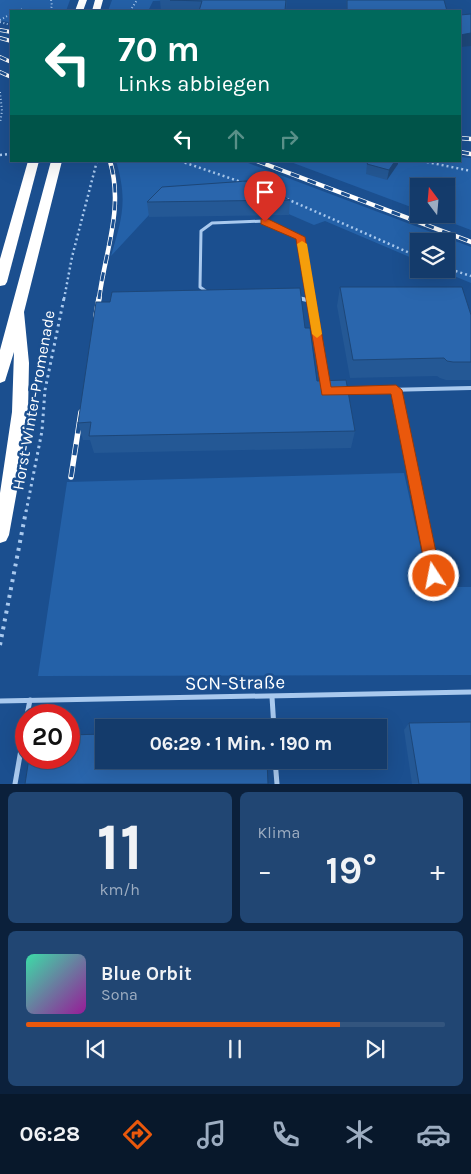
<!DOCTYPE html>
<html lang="de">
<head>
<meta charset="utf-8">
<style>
  :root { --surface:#143b6b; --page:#214673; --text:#f1f3f6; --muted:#9dadc1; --line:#33557e; --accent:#ea580c }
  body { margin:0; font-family:Karla,sans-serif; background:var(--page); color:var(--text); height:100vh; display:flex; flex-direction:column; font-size:19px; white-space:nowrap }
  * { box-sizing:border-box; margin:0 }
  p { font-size:16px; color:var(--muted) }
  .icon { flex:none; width:28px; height:28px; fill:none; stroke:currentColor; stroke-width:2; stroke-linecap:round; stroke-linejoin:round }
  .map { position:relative; height:784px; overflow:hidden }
  .panel { display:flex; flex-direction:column; gap:8px; padding:8px; background:#0b203b; flex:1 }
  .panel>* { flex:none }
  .hud { position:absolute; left:10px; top:10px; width:451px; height:152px; border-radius:0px; box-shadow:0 5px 20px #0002,0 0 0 1px var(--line); background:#00695c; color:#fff; overflow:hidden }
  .needle { width:32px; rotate:344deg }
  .controls { position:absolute; left:410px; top:178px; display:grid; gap:10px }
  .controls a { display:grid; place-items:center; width:45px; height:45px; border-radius:0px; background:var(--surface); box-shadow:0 5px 20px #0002,0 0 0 1px var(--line); font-size:25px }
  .speed { position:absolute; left:15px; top:704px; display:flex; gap:10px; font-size:25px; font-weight:700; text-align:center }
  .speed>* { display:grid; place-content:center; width:65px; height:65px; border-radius:50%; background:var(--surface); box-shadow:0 5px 20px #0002,0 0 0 1px var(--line); line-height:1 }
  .speed .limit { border:8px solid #d22; background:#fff; color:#111 }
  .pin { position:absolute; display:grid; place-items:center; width:42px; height:42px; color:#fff; margin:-51px -21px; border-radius:50% 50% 50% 0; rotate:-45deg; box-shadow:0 0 5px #0007 }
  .pin .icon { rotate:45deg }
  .me { position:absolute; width:55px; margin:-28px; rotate:349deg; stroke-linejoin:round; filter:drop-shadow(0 0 4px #0008) }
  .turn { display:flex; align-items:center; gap:18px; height:105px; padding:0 25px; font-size:22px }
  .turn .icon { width:65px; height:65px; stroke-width:2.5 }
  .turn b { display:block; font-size:35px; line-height:42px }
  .lanes { display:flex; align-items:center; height:48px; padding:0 25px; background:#0003; justify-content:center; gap:25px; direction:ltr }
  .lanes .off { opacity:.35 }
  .big { font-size:38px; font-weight:700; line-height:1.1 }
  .panel .tile { flex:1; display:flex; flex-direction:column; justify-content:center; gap:8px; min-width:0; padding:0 18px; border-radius:8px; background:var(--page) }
  .panel .dial { align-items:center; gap:0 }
  .dial b { font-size:65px; line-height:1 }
  .song { display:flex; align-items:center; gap:15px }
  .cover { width:60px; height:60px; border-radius:8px; background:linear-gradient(135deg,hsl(160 70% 55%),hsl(300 70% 35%)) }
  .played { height:5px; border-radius:2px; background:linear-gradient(90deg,var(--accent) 75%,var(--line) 75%) }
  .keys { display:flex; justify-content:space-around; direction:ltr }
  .heat { display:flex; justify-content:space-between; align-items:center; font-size:28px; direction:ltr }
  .panel .tiles { flex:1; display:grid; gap:8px; grid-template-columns:1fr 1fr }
  .tile:last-child { grid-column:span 2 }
  .trip { position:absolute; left:95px; top:719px; width:292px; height:50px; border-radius:0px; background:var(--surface); box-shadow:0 5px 20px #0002,0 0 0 1px var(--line); font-weight:700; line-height:50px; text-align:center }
  .tabs { display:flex; height:80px; justify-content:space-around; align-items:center; background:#08182b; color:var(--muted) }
  .tabs .icon { width:35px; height:35px }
  .tabs .active { color:var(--accent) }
  .tabs b { font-size:22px; color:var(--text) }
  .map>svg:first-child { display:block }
</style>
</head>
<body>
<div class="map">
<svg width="471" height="784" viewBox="0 0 471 784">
  <rect width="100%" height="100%" fill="#1b4f8f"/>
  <g fill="#2461a8">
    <path d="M0,0H70L66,11H11V23L0,20Z"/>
    <path d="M112,0H173L153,1L148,11H108Z"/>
    <path d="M460,157L471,158V230L428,214H446V186H419V210L288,161H460Z"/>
    <path d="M116,161H243L471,247V283L437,269H446V241H419V261L325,221L314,225L247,196L162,201L111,256C122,219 128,200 116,161Z"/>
    <path d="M404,473L429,587H471V675L38,676L67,482Z"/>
  </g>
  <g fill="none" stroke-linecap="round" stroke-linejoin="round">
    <g stroke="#a9c9ee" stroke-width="2" stroke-dasharray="1 2.5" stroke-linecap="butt">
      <path d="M18,11L23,9"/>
      <path d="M50,11L52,6L51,0"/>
      <path d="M130,11L137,0"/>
      <path d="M0,20L11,14"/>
      <path d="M0,22L11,25"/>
      <path d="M0,92L2,111L0,123"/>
    </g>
    <g stroke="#a9c9ee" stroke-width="2.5" stroke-dasharray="2 3" stroke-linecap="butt">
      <path d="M0,155L11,154"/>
      <path d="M180,161L244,183"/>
      <path d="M422,161L471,171"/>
      <path d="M287,199L419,257"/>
      <path d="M446,268L471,276"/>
      <path d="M64,299L72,257L97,161"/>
    </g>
    <path stroke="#a9c9ee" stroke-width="3" stroke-dasharray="2.5 4" stroke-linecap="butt" d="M26,512L42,431L45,390L64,298"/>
    <path stroke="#a9c9ee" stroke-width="4" stroke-dasharray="3 5" stroke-linecap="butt" d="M0,645L26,511"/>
    <g stroke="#a9c9ee" stroke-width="3">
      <path d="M207,292L200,287L201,231L212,223L265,221L301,237L311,299"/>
      <path d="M298,298L302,299"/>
    </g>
    <g stroke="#a9c9ee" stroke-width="4">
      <path d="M298,298L312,301"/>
      <path d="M311,298L325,385"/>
      <path d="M396,390L421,512"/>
      <path d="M343,391L471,388"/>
    </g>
    <g stroke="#a9c9ee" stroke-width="5">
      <path d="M421,511L434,576"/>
      <path d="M272,697L274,728"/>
      <path d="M0,701L471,692"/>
      <path d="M27,715L30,700"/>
      <path d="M275,760L277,784"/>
      <path d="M15,784L26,721"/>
    </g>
    <g fill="#fff" fill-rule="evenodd">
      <path d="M79,0H87L83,11H75Z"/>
      <path d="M95,0H103L100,11H92Z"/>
      <path d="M28,161H39L7,282L5,285L0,286V259Z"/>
      <path d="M51,161H62L24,312L29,363L28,412L20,474L9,535L6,541L0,543V493L12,412L14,352L5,381L0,383V350Z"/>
    </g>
    <defs>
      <g id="rail-far2">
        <path d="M0,30L11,32"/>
        <path d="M0,38L11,41"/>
        <path d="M0,57L11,62"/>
        <path d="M0,72L11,77"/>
      </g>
      <g id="rail-far1">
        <path d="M460,138L471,139"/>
        <path d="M460,152L471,154"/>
        <path d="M257,161L471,242"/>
        <path d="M99,299C105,251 124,209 110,161"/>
      </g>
      <g id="rail">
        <path d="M96,316L99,298"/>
        <path d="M71,477L81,412"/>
      </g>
    </defs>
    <use href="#rail-far2" stroke="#fff" stroke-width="4"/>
    <use href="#rail-far1" stroke="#fff" stroke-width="4.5"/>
    <use href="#rail" stroke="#fff" stroke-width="5.5"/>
    <use href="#rail-far2" stroke="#1b4f8f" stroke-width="2.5" stroke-dasharray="7" stroke-linecap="butt"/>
    <use href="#rail-far1" stroke="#1b4f8f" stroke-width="3" stroke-dasharray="9" stroke-linecap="butt"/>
    <use href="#rail" stroke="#1b4f8f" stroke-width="4" stroke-dasharray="11" stroke-linecap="butt"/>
  </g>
  <g fill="#245895">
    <path d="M160,0H287L286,10L318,11H161Z"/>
    <path d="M346,0H444L447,11H346Z"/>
    <path d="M367,164H398L387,180L366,174Z"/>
    <path d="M290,200L289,215L149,217L147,202Z"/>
    <path d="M340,287L471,315V380H446L440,378L437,376L350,378L337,306Z"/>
    <path d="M305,328L317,381L355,431L351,448L94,453L90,440H83L78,423Z"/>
    <path d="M409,723L471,784H412L404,730Z"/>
  </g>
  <g fill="#1d4779">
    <path d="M471,33V46L460,47V35Z"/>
    <path d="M395,161H398V164L387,180L389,170Z"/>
  </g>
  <g fill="#2a66ad" stroke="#1d4779">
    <path d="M170,0H286L285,10L318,11H211L210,10L209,11H199L202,1Z"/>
    <path d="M347,0H444L447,11H347Z"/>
    <path d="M471,14V33L460,35V15Z"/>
    <path d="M369,161H395L389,170L367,164Z"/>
    <path d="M247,181L290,200L147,202L162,187Z"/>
    <path d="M340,287H462L471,315V362H453L447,361L444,358L353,360Z"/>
    <path d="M300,288L305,328H310L317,381L346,380L355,431L89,436L91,422L78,423L96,302H110L112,292Z"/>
    <path d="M471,722V784H419L409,723Z"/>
    <path d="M104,734V760H267L268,784H25L29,758H69V735Z"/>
  </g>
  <path fill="#ea580c" stroke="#983908" d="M261,219H268L305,237L331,387L396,385L402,390L441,576L439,581L434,583L429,581L427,576L391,394L322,395L296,239L261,224Z"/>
  <path fill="#f59e0b" d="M302,241L307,244L322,334L317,338L312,334L297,244Z"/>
  <g text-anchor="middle" stroke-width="5" stroke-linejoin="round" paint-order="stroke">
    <g font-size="16" fill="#fff" stroke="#1b4f8f">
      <text transform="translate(33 400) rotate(-80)" y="6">Horst-Winter-Promenade</text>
    </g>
    <g font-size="19" fill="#fff" stroke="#1b4f8f">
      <text transform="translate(235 682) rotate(-1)" y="7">SCN-Straße</text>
    </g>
  </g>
</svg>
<div class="controls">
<a><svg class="needle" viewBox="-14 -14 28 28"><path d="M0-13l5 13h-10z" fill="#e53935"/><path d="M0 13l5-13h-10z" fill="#9dadc1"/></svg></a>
<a><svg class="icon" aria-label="layers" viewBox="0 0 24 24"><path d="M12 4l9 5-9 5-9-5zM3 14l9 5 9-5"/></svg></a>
</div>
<div class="speed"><div class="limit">20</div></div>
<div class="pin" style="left:265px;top:222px;background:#d93025"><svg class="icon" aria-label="arrive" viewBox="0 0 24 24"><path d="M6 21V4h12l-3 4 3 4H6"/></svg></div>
<svg class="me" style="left:434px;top:576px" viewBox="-20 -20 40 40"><circle r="17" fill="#ea580c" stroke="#fff" stroke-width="3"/><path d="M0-11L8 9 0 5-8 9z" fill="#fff"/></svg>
<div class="trip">06:29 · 1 Min. · 190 m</div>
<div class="hud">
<div class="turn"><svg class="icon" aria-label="left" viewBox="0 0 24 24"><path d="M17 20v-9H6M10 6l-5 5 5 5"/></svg><div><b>70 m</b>Links abbiegen</div></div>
<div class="lanes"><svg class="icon" aria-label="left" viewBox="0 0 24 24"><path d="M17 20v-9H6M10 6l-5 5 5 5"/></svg><svg class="icon off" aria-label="ahead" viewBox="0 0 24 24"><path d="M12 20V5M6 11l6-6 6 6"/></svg><svg class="icon off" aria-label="right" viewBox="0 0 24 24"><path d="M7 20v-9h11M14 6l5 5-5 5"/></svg></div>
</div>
</div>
<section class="panel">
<div class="tiles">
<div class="tile dial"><b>11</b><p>km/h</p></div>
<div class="tile"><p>Klima</p>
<div class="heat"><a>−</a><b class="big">19°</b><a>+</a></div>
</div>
<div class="tile">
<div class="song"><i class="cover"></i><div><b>Blue Orbit</b><p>Sona</p></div></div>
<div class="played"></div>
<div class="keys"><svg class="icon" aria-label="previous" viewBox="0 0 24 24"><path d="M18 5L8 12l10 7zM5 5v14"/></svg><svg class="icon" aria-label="pause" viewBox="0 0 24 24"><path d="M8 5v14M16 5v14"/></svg><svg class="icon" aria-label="next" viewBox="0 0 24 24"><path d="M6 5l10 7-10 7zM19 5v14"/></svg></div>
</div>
</div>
</section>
<nav class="tabs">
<b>06:28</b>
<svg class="icon active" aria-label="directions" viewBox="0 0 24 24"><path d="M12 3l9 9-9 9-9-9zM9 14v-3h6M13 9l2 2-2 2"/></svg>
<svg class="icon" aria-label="music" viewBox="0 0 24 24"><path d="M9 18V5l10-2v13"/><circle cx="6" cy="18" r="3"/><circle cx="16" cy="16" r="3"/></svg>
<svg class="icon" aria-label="phone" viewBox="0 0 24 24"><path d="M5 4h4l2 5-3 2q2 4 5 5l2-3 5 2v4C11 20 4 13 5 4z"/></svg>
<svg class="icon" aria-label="climate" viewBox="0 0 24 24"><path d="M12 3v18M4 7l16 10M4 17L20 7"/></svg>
<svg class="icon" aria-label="car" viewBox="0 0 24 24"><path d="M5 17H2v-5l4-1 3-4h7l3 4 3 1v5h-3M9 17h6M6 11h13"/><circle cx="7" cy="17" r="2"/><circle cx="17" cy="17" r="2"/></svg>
</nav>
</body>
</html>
